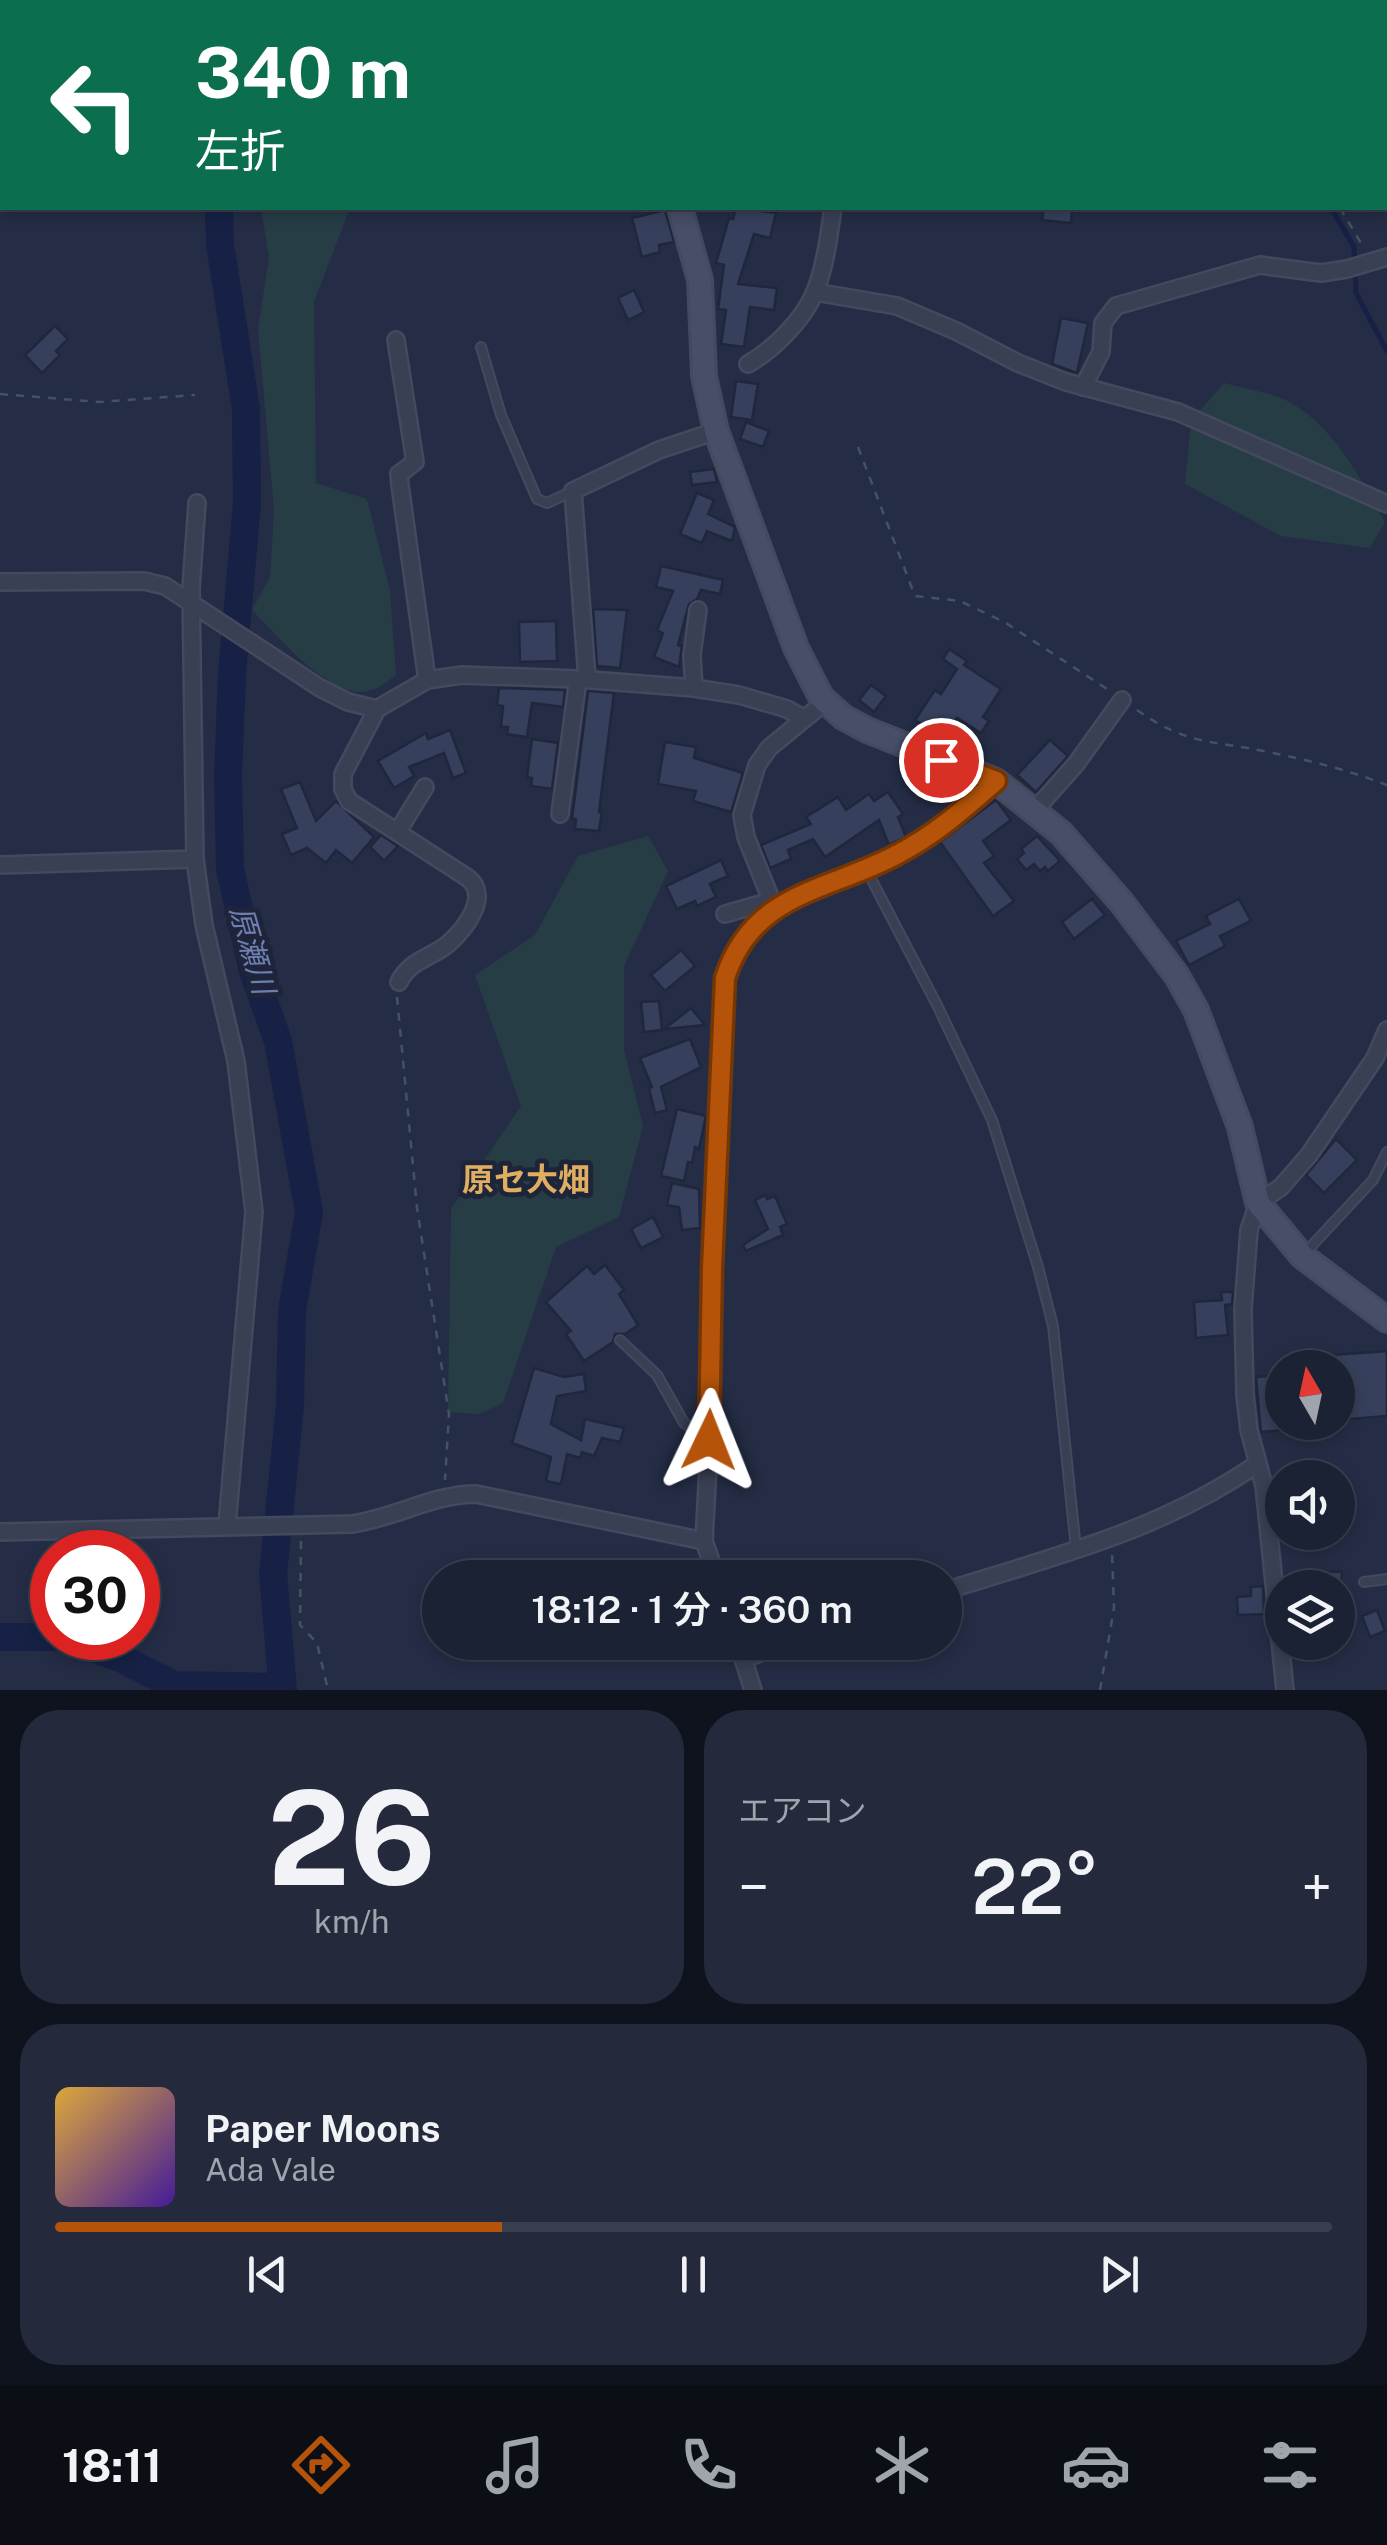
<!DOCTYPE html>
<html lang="ja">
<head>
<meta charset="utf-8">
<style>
  :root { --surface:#1b2234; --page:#242a3c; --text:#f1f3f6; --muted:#a0a4ac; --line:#393f4f; --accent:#b45309 }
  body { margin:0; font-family:"Public Sans","Noto Sans JP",sans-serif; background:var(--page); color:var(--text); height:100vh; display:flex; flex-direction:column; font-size:38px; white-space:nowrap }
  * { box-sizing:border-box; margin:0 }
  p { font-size:32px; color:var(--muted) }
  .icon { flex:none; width:55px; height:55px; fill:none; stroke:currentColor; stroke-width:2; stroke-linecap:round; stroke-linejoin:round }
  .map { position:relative; height:1690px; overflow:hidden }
  .drawer { display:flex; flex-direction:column; gap:20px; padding:20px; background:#0f131d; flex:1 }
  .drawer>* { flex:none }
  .hud { position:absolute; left:0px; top:0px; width:1388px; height:210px; box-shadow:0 5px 15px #0003,0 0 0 2px var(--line); background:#0b6e4f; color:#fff; overflow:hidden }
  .needle { width:65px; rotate:351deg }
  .fabs { position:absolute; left:1265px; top:1350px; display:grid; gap:20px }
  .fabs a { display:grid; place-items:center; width:90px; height:90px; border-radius:50%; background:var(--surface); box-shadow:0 5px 15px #0003,0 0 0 2px var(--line); font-size:50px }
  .speed { position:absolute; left:30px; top:1530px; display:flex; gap:20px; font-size:50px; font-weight:700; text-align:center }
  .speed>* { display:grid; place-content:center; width:130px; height:130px; border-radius:50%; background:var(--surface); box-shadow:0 5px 15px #0003,0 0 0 2px var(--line); line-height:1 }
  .speed .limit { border:15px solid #d22; background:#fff; color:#111 }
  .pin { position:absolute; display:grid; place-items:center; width:85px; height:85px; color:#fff; margin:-42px; border:5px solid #fff; border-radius:50%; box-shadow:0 2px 10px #0007 }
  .me { position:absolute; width:110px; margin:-55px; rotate:2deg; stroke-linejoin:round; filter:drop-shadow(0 0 8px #0008) }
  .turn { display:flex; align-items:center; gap:35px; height:210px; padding:0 30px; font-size:45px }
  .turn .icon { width:130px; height:130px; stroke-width:2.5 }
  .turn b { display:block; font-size:70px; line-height:85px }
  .big { font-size:75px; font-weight:600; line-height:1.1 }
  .drawer .card { flex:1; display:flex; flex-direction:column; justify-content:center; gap:15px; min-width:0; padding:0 35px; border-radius:40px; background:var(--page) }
  .drawer .dial { align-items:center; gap:0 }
  .dial b { font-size:130px; line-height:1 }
  .song { display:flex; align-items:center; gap:30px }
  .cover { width:120px; height:120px; border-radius:15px; background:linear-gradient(135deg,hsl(40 70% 55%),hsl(260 70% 35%)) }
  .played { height:10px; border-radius:5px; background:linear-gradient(90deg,var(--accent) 35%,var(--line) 35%) }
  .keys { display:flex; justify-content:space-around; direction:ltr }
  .heat { display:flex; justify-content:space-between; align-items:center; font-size:55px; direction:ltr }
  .drawer .tiles { flex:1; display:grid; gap:20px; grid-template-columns:1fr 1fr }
  .card:last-child { grid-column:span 2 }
  .trip { position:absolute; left:422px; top:1560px; width:540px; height:100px; border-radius:50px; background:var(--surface); box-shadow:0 5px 15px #0003,0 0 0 2px var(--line); font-weight:600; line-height:100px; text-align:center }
  .tab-bar { display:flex; height:160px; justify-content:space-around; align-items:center; background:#0b0e15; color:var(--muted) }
  .tab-bar .icon { width:70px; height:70px }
  .tab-bar .active { color:var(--accent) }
  .tab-bar b { font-size:45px; color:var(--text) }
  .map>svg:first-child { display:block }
</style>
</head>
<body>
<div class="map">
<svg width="1387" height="1690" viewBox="0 0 1387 1690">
  <rect width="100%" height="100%" fill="#242d45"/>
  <g fill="#273d46">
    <path d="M261,208H350L314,302L316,483L367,499L390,591L396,675C386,683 375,692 360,692C323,691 277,635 252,610L270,577L274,510L258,329L269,257Z"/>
    <path d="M1224,383C1242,388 1261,391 1278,397C1328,415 1361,479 1385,522L1370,548L1281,536L1185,484L1191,421Z"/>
    <path d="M648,836L668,871L624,966V1050L643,1126L619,1217L556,1247L503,1403L479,1414L448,1412L451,1209L521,1106L475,975L535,935L578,856Z"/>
  </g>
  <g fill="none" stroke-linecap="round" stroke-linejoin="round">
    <path stroke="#162145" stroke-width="5" d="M1331,208L1354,247L1356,293L1387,351"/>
    <g stroke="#162145" stroke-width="28">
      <path d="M233,2L234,0"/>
      <path d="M219,208L220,244L246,409L247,503L232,674L228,777L230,869L253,971L278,1041L309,1212L292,1311L290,1405L273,1574L283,1690"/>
      <path d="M0,1637H52"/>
      <path d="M66,1638L122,1659L174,1685L282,1687"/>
    </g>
  </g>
  <g fill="#36405c" stroke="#20273c" stroke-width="2.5">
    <path d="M736,208L776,213L770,238L754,234L738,284L777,288L774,310L750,307L744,347L721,344L726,310L718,309L724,265L716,263L729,218L733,219Z"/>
    <path d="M1044,208H1072L1071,223L1042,220Z"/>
    <path d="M665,210L674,242L659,245L660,252L642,257L632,218Z"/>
    <path d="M634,290L644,312L628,320L618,298Z"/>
    <path d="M1061,318L1088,323L1077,373L1052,364Z"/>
    <path d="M55,326L68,339L56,351L60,355L42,373L25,355Z"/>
    <path d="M736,381L758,384L752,420L731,417Z"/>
    <path d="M746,422L769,431L763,447L740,439Z"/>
    <path d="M714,469L717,482L692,485L690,472Z"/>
    <path d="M697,493L714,500L708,514L735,527L732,541L707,531L702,543L680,534Z"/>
    <path d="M661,566L723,580L720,594L701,590L697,599L689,604L678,645L682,646L679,667L654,657L663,633L657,630L673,591L656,587Z"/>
    <path d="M593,609L627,610L620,668L597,666Z"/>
    <path d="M556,621L557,661L520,662L519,622Z"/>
    <path d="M949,649L967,661L964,665L1001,689L983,717L989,721L981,733L957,718L952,726L946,722L938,735L915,720L935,690L941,694L957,669L943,659Z"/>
    <path d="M871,685L886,696L874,712L859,700Z"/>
    <path d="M499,688L565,690L563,707L532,703L527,737L507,734L508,727H501L503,706L497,705Z"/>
    <path d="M588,691L614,693L599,812H602L599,831L575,829L576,819H572Z"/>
    <path d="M450,730L466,773L453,778L444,753L409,767L414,776L394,788L378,761L426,733L428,739Z"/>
    <path d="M532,739L558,743L552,789L531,786L532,778L527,777Z"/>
    <path d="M1050,740L1068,756L1036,792L1017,775Z"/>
    <path d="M665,742L696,747L694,758L743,773L731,812L693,801L696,791L658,784Z"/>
    <path d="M300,782L316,821L336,801L374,837L352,863L336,850L326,863L307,848L291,855L282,834L297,828L281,789Z"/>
    <path d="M888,792L903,814L898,817L906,837L889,845L879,820L825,857L813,839L788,850L791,859L770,868L761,845L811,824L806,817L838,797L846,810L869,794L874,801Z"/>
    <path d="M996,800L1011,820L983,841L994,856L984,863L1014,901L993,916L940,842Z"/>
    <path d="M381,835L398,846L384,861L370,847Z"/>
    <path d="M1037,836L1060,861L1048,871L1045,867L1040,871L1034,864L1026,870L1017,859L1024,853L1021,849Z"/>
    <path d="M721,860L728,876L710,884L716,897L697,906L695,901L677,909L666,886Z"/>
    <path d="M1092,899L1105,915L1074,939L1062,922Z"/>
    <path d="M1239,899L1251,921L1220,936L1225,946L1189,965L1176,941L1210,924L1206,916Z"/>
    <path d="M681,950L695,966L665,991L651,975Z"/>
    <path d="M659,1001L662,1030L644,1032L641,1002Z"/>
    <path d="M691,1008L705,1025L664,1029Z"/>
    <path d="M690,1039L701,1067L661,1087L667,1110L655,1113L649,1088L652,1087L640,1058Z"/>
    <path d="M677,1109L706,1116L699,1149L695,1147L692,1163L688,1162L684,1181L661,1176Z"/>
    <path d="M1336,1139L1357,1160L1324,1193L1306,1175Z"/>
    <path d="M672,1183L699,1189L700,1228L682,1230L679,1207L667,1205Z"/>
    <path d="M766,1195L767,1199L775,1196L787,1224L780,1227L783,1235L746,1251L743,1245L768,1229L755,1200Z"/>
    <path d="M653,1217L663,1237L641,1248L631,1229Z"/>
    <path d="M605,1265L624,1290L619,1294L638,1325L625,1334H615L613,1342L584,1361L566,1334L571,1331L546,1302L587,1266L594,1274Z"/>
    <path d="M1221,1292H1233L1232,1304L1225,1305L1228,1335L1196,1338L1194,1302L1222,1300Z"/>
    <path d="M1387,1351V1416L1338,1420V1368H1293L1292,1358Z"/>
    <path d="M534,1368L564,1377L584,1374L586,1391L557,1396L551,1424L581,1440L585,1419L624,1428L620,1442L602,1438L594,1456L582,1452L580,1458L567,1454L561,1484L546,1481L551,1457L512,1443Z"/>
    <path d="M1282,1375V1430L1261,1432L1256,1377Z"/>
    <path d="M1309,1571L1342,1572L1341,1588H1309Z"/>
    <path d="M1263,1586L1264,1614L1238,1615L1237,1597L1251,1596V1587Z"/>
    <path d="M1377,1610L1385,1631L1370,1637L1362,1616Z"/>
  </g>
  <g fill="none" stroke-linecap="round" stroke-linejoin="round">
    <defs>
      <g id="lane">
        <path d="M481,347L501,415L537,499L547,503L573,491"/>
        <path d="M866,869L937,1005L992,1120L1038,1267L1053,1326L1076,1549"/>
        <path d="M1305,1253L1373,1180L1387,1152"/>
        <path d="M620,1340L657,1375L684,1423L709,1440"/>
        <path d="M1364,1582L1387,1579"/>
      </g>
      <g id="street">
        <path d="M627,0L629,2"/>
        <path d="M815,292L897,306L956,331L1018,363L1066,382L1178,412L1387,504"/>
        <path d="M396,340L415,462L399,474L400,485L427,680"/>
        <path d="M748,364C773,350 802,321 814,294C825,269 829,235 833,208"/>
        <path d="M1083,387L1101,352L1103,323L1116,306L1260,265L1321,273L1347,269L1387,257"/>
        <path d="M197,503L191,589L195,859L204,925L236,1061L254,1212L227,1526"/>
        <path d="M0,582L144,581L165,586L320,688L348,702L377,709"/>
        <path d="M587,679L573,491L659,450L716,431"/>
        <path d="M694,688L692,655L698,610"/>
        <path d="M1035,810L1076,764L1122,700"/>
        <path d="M560,814L578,679"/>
        <path d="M398,831L425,787"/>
        <path d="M0,865L195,859"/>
        <path d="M774,907L746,837L742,815L757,765L769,748L825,702"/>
        <path d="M725,914L771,901"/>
        <path d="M399,982C410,960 431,958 448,944C465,929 491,896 468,878L349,801L343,789V774L377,709L427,680L462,675L578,679L694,688L739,695L787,709L803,718"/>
        <path d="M0,1532L352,1524C395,1518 433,1494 476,1494L704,1541"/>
        <path d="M717,1578L704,1541L711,1410L717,1119L725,978C752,891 830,890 898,854C935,835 964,809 996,781"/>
        <path d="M945,1591C1055,1556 1160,1531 1257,1464"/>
        <path d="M738,1642L753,1690"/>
        <path d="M743,1659L792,1642"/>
        <path d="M1285,1690L1264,1486L1249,1430L1245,1395L1243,1309L1249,1230L1258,1203L1281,1187L1309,1155L1375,1058L1387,1030"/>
      </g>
      <g id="secondary">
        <path d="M548,0L550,2"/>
        <path d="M925,2L926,0"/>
        <path d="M680,208L700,280L704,376L716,431L796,648L821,697L843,717L867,730L996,781L1061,833L1122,903L1177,976L1196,1010L1240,1127L1258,1203L1302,1256L1387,1320"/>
      </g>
    </defs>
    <use href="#lane" stroke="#43495e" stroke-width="12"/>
    <use href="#street" stroke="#43495e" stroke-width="20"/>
    <use href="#secondary" stroke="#43495e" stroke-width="28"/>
    <g stroke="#40565e" stroke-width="2.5" stroke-dasharray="8 8" stroke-linecap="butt">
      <path d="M1340,208L1364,248"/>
      <path d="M0,394L99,402L195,395"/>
      <path d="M858,447L915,596L960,601L1006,623L1110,691"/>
      <path d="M1137,710C1188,746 1212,740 1268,752C1308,760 1348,770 1387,785"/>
      <path d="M397,997L417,1208L449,1414L445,1480"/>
      <path d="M301,1541L300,1625L317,1643L328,1690"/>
      <path d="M1100,1690L1114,1608L1112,1553"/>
    </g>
    <use href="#lane" stroke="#394054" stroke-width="8"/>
    <use href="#street" stroke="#394054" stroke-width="15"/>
    <use href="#secondary" stroke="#474e68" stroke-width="22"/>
  </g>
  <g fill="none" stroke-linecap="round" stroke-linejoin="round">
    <defs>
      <path id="route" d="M709,1440L712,1268L725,978C753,891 830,891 898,854C935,835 964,809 996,781L941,760"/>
    </defs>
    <use href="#route" stroke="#753606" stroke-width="25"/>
    <use href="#route" stroke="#b45309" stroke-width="18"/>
  </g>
  <g text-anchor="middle" stroke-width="10" stroke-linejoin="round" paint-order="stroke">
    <g font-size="30" font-style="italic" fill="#6d7eb0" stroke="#1e253a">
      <text transform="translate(252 950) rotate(74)" y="10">原瀬川</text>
    </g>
    <g font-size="32" font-weight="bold" fill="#e0ae60" stroke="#1e253a">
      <text x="526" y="1191">原セ大畑</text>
    </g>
  </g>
</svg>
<div class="fabs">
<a><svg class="needle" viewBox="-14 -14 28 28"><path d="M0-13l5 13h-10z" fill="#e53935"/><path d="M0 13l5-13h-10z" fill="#a0a4ac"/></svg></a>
<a><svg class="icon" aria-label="sound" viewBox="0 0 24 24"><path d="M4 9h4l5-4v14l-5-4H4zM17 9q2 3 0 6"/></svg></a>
<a><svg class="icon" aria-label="layers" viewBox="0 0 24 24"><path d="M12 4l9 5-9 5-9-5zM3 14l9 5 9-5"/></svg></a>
</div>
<div class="speed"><div class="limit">30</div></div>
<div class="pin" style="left:941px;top:760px;background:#d93025"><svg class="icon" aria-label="arrive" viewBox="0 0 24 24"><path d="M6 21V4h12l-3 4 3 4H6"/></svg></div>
<svg class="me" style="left:709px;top:1440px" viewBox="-20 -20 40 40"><path d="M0-17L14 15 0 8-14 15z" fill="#b45309" stroke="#fff" stroke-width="4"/></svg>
<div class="trip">18:12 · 1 分 · 360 m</div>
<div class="hud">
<div class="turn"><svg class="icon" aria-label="left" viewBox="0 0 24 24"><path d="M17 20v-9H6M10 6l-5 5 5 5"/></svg><div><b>340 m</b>左折</div></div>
</div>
</div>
<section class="drawer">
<div class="tiles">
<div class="card dial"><b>26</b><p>km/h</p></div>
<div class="card"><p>エアコン</p>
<div class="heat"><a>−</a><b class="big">22°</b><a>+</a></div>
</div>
<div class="card">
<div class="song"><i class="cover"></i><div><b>Paper Moons</b><p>Ada Vale</p></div></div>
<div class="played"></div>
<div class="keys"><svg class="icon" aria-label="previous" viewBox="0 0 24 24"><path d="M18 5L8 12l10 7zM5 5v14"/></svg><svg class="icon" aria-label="pause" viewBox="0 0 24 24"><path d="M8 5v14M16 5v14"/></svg><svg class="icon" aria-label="next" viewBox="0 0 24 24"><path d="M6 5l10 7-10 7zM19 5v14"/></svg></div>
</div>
</div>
</section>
<nav class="tab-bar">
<b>18:11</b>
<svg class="icon active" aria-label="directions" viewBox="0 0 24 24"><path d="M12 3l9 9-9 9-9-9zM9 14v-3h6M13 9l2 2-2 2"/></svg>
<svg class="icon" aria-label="music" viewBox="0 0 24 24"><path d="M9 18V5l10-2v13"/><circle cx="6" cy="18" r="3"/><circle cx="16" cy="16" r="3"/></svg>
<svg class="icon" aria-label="phone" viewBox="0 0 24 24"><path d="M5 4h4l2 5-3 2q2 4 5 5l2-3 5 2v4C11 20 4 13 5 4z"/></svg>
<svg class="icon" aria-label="climate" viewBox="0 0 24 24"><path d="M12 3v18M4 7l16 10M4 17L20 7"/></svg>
<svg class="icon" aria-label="car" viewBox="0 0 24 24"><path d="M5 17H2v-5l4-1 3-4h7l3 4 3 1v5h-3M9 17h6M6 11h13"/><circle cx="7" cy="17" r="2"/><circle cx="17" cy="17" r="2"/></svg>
<svg class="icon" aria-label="filters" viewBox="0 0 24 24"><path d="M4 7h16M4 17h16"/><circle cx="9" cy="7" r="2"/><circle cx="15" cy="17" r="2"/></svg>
</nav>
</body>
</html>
